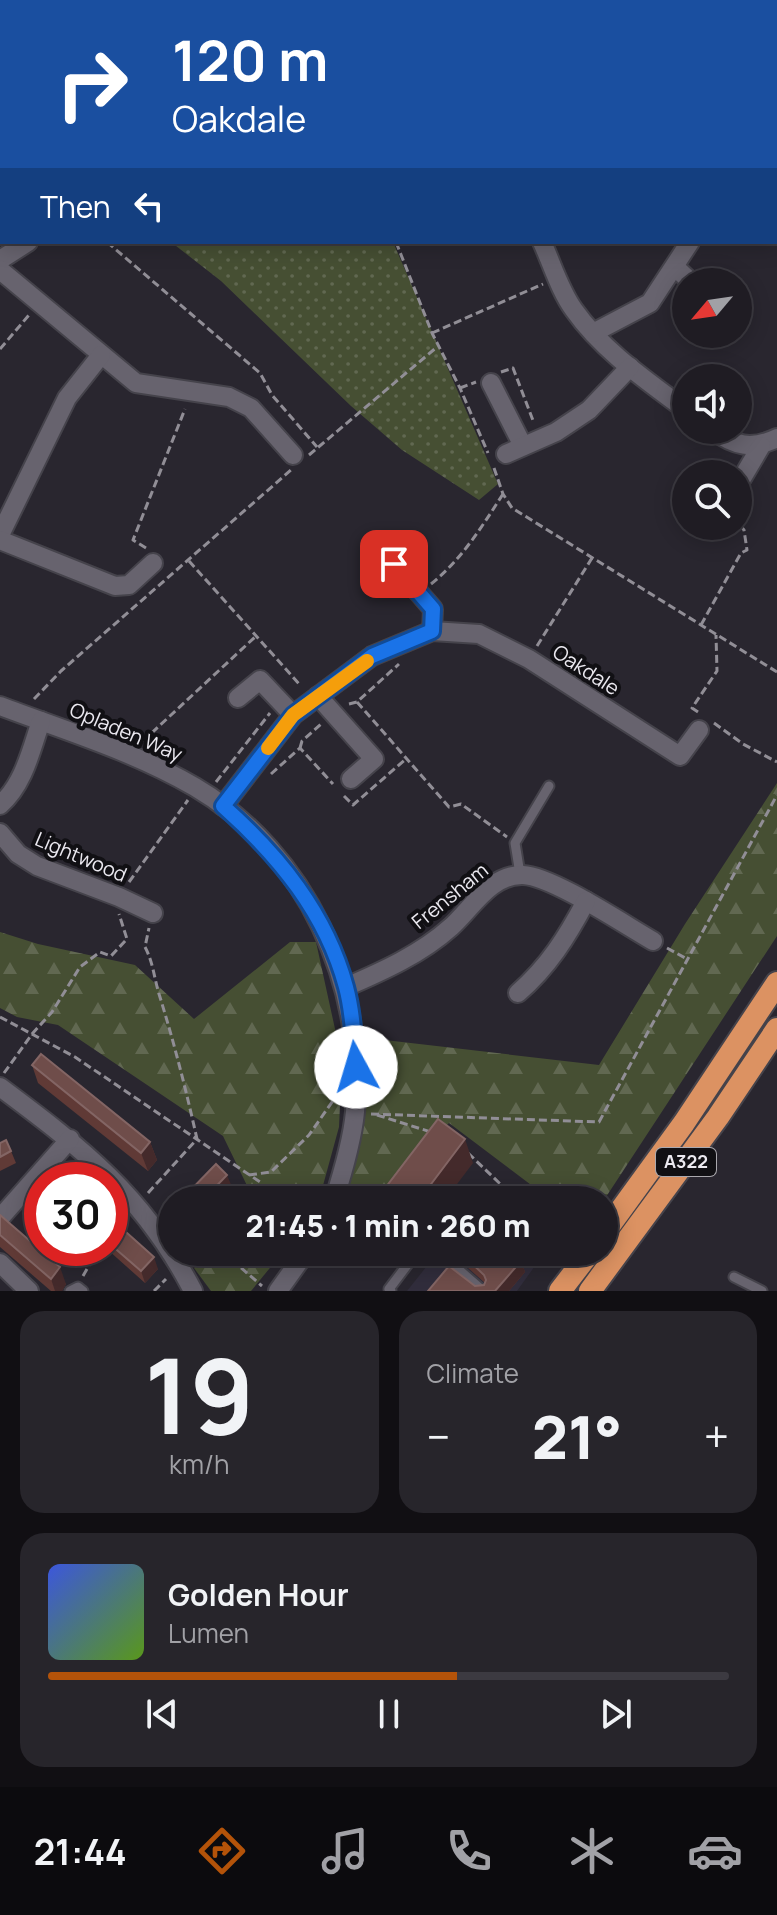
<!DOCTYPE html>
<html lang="en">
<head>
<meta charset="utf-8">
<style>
  :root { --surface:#1f1c23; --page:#27252b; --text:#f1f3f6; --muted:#a1a1a6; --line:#3c3a41; --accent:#b45309 }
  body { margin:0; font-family:Manrope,sans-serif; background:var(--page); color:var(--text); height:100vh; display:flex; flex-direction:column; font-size:30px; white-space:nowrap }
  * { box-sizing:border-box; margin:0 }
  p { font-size:26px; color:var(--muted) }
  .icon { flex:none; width:44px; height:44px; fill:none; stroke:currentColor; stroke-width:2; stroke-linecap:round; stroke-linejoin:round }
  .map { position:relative; height:1291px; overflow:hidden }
  .sheet { display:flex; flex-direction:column; gap:20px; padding:20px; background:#110f13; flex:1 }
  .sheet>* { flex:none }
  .banner { position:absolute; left:0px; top:0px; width:778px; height:244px; box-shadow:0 4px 20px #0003,0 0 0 2px var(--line); background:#1a4fa0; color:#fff; overflow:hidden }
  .needle { width:52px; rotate:241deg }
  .fabs { position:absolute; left:672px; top:268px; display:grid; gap:16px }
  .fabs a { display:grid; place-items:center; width:80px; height:80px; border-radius:50%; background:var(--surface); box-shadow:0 4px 20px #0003,0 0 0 2px var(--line); font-size:40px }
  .speed { position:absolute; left:24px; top:1162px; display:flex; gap:16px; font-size:40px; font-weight:700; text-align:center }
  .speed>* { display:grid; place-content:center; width:104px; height:104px; border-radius:50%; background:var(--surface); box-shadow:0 4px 20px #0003,0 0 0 2px var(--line); line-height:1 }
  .speed .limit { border:12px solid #d22; background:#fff; color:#111 }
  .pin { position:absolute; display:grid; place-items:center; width:68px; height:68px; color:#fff; margin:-34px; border-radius:16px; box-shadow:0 4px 12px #0006 }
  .me { position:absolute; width:88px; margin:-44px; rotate:354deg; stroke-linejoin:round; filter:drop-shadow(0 0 6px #0008) }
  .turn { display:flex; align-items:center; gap:28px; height:168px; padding:0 40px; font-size:36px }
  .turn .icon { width:104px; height:104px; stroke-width:2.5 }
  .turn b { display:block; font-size:56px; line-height:68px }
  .then { display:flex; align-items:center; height:76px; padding:0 40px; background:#0003; gap:16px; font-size:30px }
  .big { font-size:60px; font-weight:800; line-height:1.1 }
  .sheet .tile { flex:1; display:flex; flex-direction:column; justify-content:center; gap:12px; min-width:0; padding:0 28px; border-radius:24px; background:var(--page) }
  .sheet .dial { align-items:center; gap:0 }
  .dial b { font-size:104px; line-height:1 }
  .song { display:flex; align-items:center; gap:24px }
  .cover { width:96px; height:96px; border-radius:12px; background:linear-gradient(135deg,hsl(230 70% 55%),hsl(90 70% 35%)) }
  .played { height:8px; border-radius:4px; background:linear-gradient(90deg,var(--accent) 60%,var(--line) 60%) }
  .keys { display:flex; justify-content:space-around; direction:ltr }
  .heat { display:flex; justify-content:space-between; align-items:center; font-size:44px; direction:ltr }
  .sheet .tiles { flex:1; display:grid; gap:20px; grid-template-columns:1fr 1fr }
  .tile:last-child { grid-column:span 2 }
  .trip { position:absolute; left:158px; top:1186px; width:460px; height:80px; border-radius:40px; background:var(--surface); box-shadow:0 4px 20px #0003,0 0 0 2px var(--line); font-weight:800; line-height:80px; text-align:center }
  .dock { display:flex; height:128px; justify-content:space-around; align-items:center; background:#0c0b0e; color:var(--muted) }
  .dock .icon { width:56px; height:56px }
  .dock .current { color:var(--accent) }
  .dock b { font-size:36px; color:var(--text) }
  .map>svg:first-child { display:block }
</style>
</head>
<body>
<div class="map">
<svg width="777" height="1291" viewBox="0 0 777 1291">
  <defs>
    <pattern id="green-dots" width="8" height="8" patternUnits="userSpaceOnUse" patternTransform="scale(2)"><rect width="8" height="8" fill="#464f33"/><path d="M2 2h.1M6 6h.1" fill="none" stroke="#616851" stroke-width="1.8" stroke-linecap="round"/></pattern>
    <pattern id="forest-firs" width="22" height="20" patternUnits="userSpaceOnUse" patternTransform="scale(2)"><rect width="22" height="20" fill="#464f33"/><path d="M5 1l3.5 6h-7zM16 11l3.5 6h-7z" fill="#616851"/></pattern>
  </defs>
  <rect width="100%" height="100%" fill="#29262f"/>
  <path fill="#312d3c" d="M438,1252H545L517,1291H407Z"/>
  <path fill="#3b2b20" d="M0,0H243L244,2H2L0,139Z"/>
  <path fill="url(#green-dots)" d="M171,242H393L498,484L479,500L402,450L351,406L221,281Z"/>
  <g fill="url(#forest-firs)">
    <path d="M777,783V936L604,1200H551L449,1123L387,1185L379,1200H347L376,1039L599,1065L685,924Z"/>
    <path d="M0,932L38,944L135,965L194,1019L290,942H316L342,1061L339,1127L319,1200H254L223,1136L58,1025L17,1017L0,1008Z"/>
    <path d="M208,1252H283L251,1291H211L194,1268Z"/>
  </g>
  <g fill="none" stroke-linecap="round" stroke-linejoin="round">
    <defs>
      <g id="service">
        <path d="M520,874L515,843L549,786"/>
        <path d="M96,1248L101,1252"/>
        <path d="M459,1252L450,1262L483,1291"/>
        <path d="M524,1252L543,1259L566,1252"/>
        <path d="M734,1277L762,1291"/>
        <path d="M70,1291L78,1287L83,1291"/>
        <path d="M391,1291L389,1289L417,1252"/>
      </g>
      <g id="minor">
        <path d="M542,242C552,264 560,291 574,310C603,351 646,380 686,410"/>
        <path d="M0,260L28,242"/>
        <path d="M675,267L691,282"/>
        <path d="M0,270L136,383L229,397L251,408L293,455"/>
        <path d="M593,333L650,303L690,242"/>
        <path d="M491,383L523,446"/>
        <path d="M713,430C734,446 752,450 777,438"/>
        <path d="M506,454L556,432L589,410L630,367"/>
        <path d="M738,485L761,446"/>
        <path d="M0,535L67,398L101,355"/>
        <path d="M0,540L115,586L129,585L153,563"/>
        <path d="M394,564L433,609L432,631"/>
        <path d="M318,696L374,759L351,779"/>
        <path d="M238,698L260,680L293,715"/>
        <path d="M0,706C66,731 133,751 195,787C307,853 366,985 355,1112C352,1142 343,1172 334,1200"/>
        <path d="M0,805C24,784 31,750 41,721"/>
        <path d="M223,806L293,715L372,656L432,631L479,634L529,659L680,756L699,730"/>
        <path d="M0,833L18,854L37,866L119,897L153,913"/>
        <path d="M346,987C383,971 421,954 451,927C472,908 491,874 523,875C552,876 625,925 653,941"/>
        <path d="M518,993C548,967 567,937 586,901"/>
        <path d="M0,1087C83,1149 144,1196 193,1291"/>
        <path d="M0,1218L70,1139"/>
        <path d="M0,1263L29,1291"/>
        <path d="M278,1291L306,1252"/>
      </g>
      <g id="trunk">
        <path d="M604,1233L684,1123L777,983"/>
        <path d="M560,1291L590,1252"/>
        <path d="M590,1291L718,1117L777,1029"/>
      </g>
    </defs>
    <use href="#service" stroke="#45434b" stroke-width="13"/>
    <use href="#minor" stroke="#45434b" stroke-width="22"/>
    <use href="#trunk" stroke="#45434b" stroke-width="26"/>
    <g stroke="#918e96" stroke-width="3" stroke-dasharray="8 4" stroke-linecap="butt">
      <path d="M297,0L298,2"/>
      <path d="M479,0L484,2"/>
      <path d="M381,2L386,0"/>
      <path d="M776,88H777"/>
      <path d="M776,130L777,131"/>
      <path d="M0,151L2,150"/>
      <path d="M107,242L260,373L272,395L317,447"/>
      <path d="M396,242L432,333L460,388L488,453"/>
      <path d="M432,333L543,284"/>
      <path d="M0,349L29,315"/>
      <path d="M501,372L513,368L534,423"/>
      <path d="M460,388L476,382"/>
      <path d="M309,455L437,347"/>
      <path d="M494,468L503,494L512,508L777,672"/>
      <path d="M146,548L133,540L185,409"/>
      <path d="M189,561L301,686"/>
      <path d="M431,584C462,559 481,528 503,494"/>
      <path d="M701,625L741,553L747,550L744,530L738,523"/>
      <path d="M537,646L592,558"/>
      <path d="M34,699L61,671L291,470"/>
      <path d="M357,702L449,807L461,804L507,837"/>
      <path d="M349,704L357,702L399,664"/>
      <path d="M698,712L692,708L717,671L716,635"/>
      <path d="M714,723L743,744L777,762"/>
      <path d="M143,741L255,637"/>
      <path d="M300,748L302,741L321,724"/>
      <path d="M271,774L300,748L333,784"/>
      <path d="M216,782L270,713"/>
      <path d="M344,796L353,805L407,758"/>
      <path d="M129,882L188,800"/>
      <path d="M667,948L687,959"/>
      <path d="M0,1017L75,1057L260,1182L243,1200"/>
      <path d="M4,1073L32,1034L52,1012L80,967L100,952L111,956L127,939L119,914"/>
      <path d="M371,1114L599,1122L777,795"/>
      <path d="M377,1115L431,1132"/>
      <path d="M468,1153L517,1200"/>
      <path d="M249,1175L271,1172L309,1135L337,1095"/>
      <path d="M148,1193L197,1139C186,1090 174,1042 159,994C154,977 153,962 145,947L149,928"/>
      <path d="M223,1252L262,1286"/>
      <path d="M252,1252L281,1261"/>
      <path d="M83,1276L91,1262"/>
      <path d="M154,1291L166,1279"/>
    </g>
    <use href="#service" stroke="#67636e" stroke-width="9"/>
    <use href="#minor" stroke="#67636e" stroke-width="18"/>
    <use href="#trunk" stroke="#dc9262" stroke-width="22"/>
  </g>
  <g fill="#603a36">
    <path d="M32,1065L150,1142L157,1160L148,1171L38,1083Z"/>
    <path d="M0,1143L11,1151L16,1163L0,1171Z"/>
    <path d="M0,1215L66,1284L62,1291H51L0,1247Z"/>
    <path d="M110,1232L158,1269L145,1283L108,1250V1248H110Z"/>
    <path d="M383,1252H405L397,1262Z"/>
    <path d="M463,1255L521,1261L525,1272L509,1291H428L484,1285L485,1283L467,1267Z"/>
  </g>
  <g fill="#442a2b">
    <path d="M589,0H600L599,2H587Z"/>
    <path d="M465,1139L473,1163L445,1200H419Z"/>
    <path d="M150,1142L157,1160L148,1171L141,1153Z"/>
    <path d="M227,1175L232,1187L219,1200H203Z"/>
    <path d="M393,1252H405L397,1262Z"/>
    <path d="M154,1257L158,1269L145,1283L141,1271Z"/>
    <path d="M521,1261L525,1272L509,1291H495Z"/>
    <path d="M60,1267L66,1284L62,1291H55L51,1279Z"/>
  </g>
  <g fill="#6f4d4a" stroke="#836564" stroke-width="2">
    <path d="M559,0H589L587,2H558Z"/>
    <path d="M41,1054L150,1142L141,1153L32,1065Z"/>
    <path d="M438,1119L465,1139L419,1200H376Z"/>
    <path d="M6,1140L11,1151L0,1157V1143Z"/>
    <path d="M216,1164L227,1175L203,1200H181Z"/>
    <path d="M54,1171L64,1180H45Z"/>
    <path d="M0,1215L60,1267L51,1279L0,1235Z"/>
    <path d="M117,1224L154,1257L141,1271L110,1244V1232Z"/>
    <path d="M465,1252H510L521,1261L495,1291H428L449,1266L475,1286L484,1285L486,1280L484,1275L463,1255Z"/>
  </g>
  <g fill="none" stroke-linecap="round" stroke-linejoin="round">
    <defs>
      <path id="route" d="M356,1067C354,1041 353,1013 346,987C326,913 279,856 223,806L293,715L372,656L432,631L433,609L394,564"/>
    </defs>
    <use href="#route" stroke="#114b97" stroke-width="20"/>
    <use href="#route" stroke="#1a73e8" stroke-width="14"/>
    <path stroke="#f59e0b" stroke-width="14" d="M268,748L293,715L367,661"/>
  </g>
  <g text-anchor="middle" stroke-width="8" stroke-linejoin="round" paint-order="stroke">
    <rect fill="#111014" stroke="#aaa8ae" stroke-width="2" x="656" y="1148" width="60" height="28" rx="6"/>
    <g font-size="18" font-weight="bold" fill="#ebe9f0">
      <text x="686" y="1168">A322</text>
    </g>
    <g font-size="20" fill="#ebe9f0" stroke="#111014">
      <text transform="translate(586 670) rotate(33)" y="7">Oakdale</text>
      <text transform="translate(126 732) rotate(23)" y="7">Opladen Way</text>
      <text transform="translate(81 857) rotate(23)" y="7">Lightwood</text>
      <text transform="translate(450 896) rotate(-39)" y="7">Frensham</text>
    </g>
  </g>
</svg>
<div class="fabs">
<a><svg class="needle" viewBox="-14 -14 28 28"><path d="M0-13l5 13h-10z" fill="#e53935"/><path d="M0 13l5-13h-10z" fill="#a1a1a6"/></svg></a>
<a><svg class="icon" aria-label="sound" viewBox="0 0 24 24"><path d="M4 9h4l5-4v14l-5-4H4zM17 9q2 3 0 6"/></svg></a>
<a><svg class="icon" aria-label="search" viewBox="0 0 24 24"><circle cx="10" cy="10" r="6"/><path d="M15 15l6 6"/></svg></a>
</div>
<div class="speed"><div class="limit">30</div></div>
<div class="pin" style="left:394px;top:564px;background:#d93025"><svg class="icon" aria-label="arrive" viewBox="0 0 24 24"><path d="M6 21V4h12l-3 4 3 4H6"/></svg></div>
<svg class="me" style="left:356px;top:1067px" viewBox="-20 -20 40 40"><circle r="19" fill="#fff"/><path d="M0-13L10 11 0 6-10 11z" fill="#1a73e8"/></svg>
<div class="trip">21:45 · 1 min · 260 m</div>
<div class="banner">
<div class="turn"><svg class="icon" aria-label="right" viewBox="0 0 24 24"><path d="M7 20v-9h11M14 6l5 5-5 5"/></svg><div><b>120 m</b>Oakdale</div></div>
<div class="then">Then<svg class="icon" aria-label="left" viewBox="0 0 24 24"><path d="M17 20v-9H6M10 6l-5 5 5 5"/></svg></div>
</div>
</div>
<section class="sheet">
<div class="tiles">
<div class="tile dial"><b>19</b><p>km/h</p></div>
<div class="tile"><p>Climate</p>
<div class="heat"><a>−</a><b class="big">21°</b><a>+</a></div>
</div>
<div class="tile">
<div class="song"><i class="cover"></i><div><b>Golden Hour</b><p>Lumen</p></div></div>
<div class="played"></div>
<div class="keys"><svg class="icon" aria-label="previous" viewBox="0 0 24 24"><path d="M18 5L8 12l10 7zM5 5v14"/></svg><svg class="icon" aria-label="pause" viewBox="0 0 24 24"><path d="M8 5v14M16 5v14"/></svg><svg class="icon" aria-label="next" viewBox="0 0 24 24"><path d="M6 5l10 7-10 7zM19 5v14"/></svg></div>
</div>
</div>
</section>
<nav class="dock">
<b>21:44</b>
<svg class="icon current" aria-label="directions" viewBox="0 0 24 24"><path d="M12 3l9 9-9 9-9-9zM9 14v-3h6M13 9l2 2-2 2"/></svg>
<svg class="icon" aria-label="music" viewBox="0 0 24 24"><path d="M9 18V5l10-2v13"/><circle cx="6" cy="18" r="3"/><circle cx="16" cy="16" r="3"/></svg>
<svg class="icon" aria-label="phone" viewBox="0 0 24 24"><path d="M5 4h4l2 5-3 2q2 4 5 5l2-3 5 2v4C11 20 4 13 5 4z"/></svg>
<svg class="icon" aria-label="climate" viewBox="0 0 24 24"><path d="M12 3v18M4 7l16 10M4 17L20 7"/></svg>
<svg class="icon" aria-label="car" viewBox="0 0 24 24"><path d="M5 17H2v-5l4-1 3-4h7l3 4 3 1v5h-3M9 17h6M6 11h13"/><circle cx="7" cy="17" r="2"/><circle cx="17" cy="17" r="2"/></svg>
</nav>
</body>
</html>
